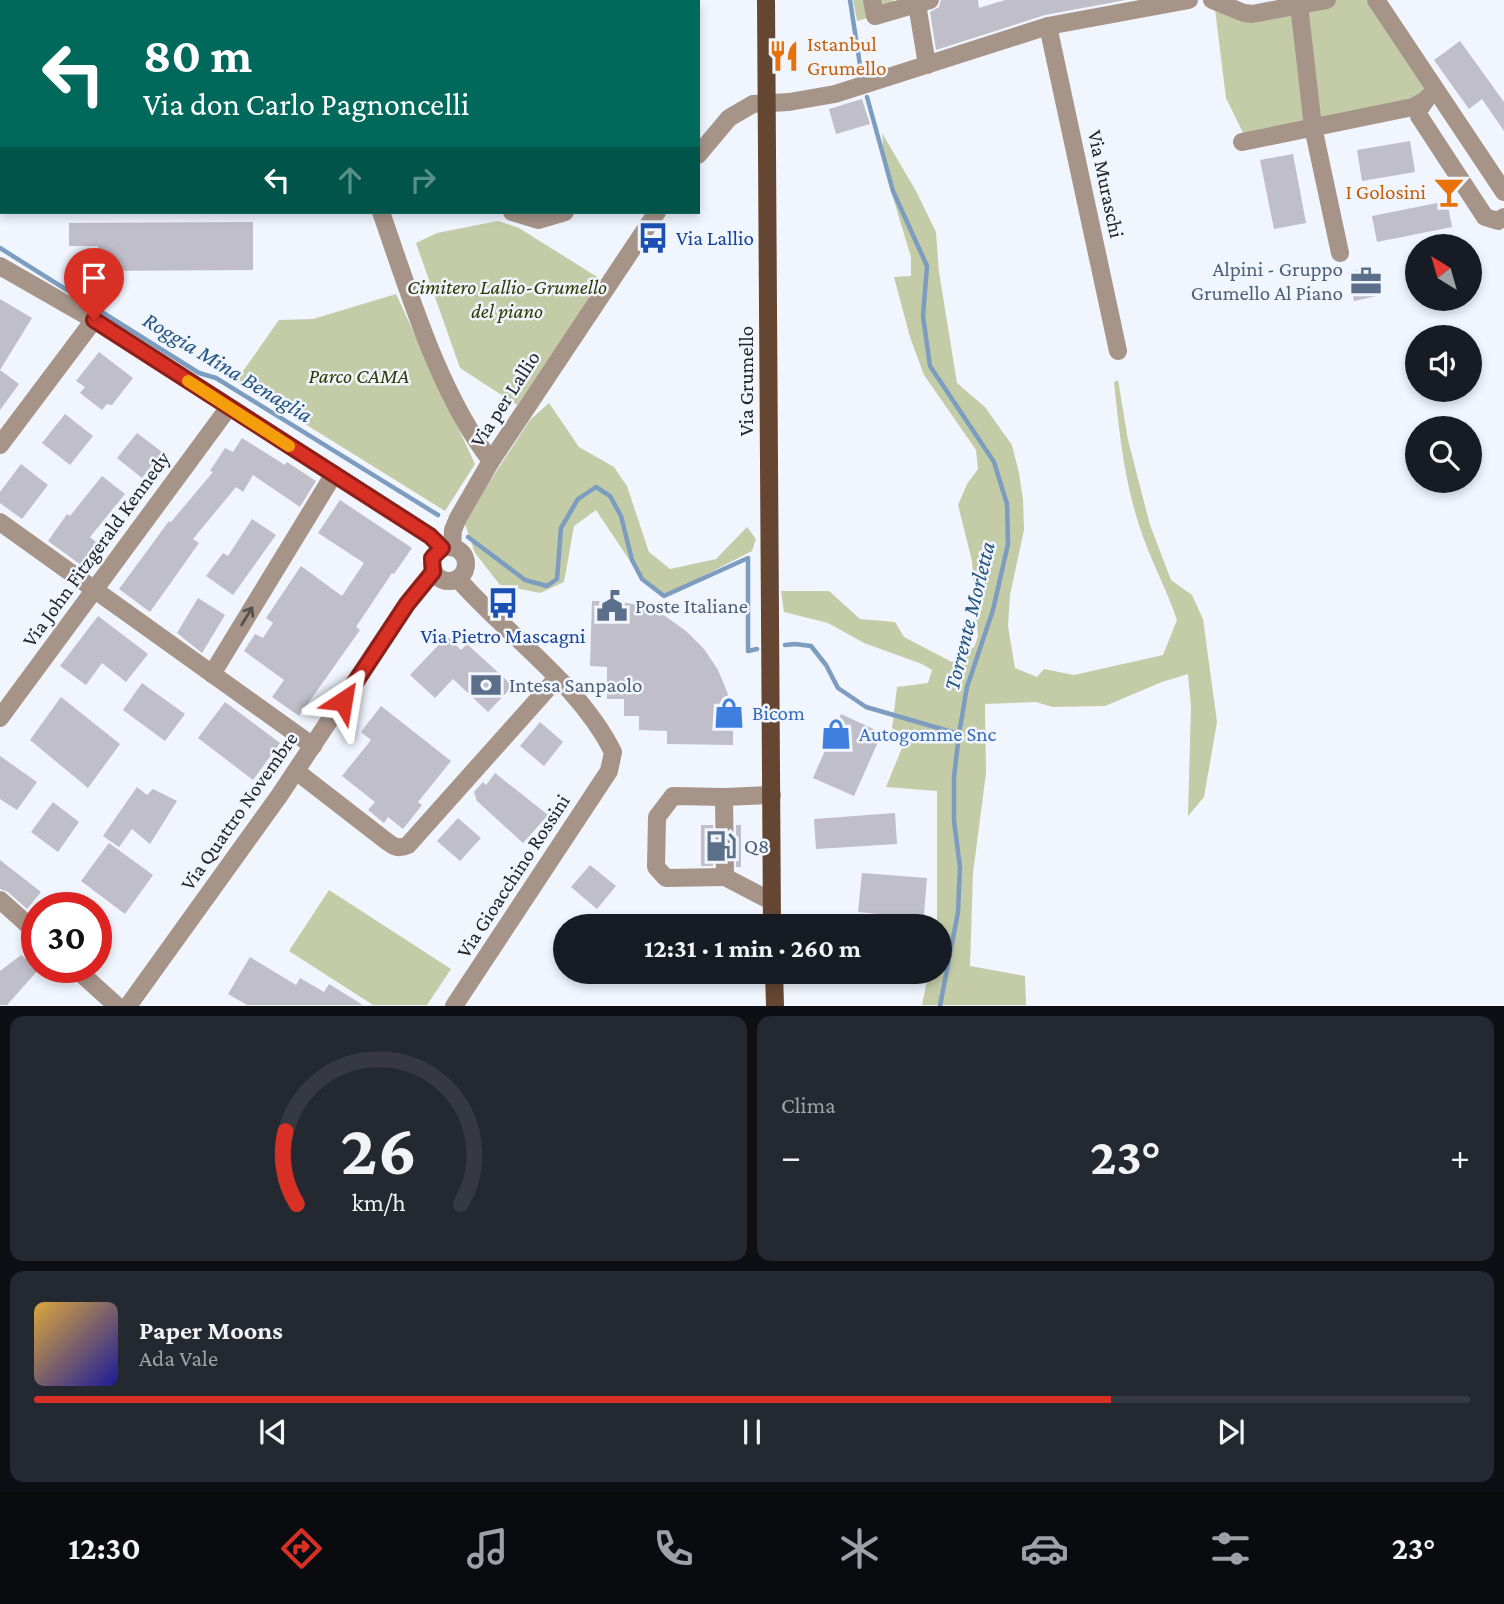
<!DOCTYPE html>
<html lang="it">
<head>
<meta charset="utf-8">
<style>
  :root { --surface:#171b24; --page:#242831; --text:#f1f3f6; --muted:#9ea1a6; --line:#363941; --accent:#d93025 }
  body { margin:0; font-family:"Crimson Pro",serif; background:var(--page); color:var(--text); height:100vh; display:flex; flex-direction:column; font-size:26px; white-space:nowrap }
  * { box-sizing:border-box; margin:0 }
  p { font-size:23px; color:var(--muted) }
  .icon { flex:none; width:38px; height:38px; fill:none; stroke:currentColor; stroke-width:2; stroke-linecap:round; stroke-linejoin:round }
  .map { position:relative; height:1006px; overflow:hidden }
  .side { display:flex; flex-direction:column; gap:10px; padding:10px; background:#0d0f14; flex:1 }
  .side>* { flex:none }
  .banner { position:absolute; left:0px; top:0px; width:700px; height:214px; box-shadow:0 4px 10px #0003; background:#00695c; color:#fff; overflow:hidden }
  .needle { width:46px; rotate:323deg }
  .fabs { position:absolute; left:1405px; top:234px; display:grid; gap:14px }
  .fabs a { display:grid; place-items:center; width:77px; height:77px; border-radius:50%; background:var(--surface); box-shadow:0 4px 10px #0003; font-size:35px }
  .speed { position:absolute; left:21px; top:892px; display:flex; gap:14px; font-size:35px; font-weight:700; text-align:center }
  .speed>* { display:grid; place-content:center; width:91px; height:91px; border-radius:50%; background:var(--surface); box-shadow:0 4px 10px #0003; line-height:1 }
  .speed .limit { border:10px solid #d22; background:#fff; color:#111 }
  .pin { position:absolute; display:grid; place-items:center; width:60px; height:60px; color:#fff; margin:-72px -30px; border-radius:50% 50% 50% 0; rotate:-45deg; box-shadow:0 0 7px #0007 }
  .pin .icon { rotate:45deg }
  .me { position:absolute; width:77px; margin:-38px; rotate:33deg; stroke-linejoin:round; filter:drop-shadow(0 0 5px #0008) }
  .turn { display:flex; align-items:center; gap:24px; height:147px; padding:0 28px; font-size:32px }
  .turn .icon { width:91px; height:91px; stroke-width:2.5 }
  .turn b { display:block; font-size:49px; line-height:60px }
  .lanes { display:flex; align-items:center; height:66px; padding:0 28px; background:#0003; justify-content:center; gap:35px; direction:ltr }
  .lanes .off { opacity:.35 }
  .big { font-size:52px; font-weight:700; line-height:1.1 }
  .side .widget { flex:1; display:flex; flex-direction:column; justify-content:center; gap:10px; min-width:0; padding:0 24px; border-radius:14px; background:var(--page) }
  .side .dial { align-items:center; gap:0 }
  .dial svg { height:182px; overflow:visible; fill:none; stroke:var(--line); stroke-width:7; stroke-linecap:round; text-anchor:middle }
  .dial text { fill:var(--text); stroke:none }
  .song { display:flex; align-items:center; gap:21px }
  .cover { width:84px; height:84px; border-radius:10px; background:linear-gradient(135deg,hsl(40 70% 55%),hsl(240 70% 35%)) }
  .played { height:7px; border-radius:4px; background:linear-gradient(90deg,var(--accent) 75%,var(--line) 75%) }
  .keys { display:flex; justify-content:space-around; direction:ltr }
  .heat { display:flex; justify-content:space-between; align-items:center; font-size:38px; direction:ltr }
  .side .tiles { flex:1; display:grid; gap:10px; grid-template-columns:1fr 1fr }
  .widget:last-child { grid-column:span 2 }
  .trip { position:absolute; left:553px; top:914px; width:399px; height:70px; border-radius:35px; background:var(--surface); box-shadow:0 4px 10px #0003; font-weight:700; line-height:70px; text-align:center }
  .menu { display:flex; height:112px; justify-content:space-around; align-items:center; background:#090b0e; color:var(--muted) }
  .menu .icon { width:49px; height:49px }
  .menu .on { color:var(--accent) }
  .menu b { font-size:32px; color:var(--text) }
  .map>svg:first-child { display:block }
</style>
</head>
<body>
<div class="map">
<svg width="1504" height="1006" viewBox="0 0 1504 1006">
  <rect width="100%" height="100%" fill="#f0f5fe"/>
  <g fill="#c4cba7">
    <path d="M259,0H616L260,2Z"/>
    <path d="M853,0H893L895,11L857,21Z"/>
    <path d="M1327,0H1374L1431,80L1428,98L1248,143L1226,98L1214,1L1237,11Z"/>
    <path d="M882,133L916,191L936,232L939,272L957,383L985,407L1012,445L1019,473L1023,500L1024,530L1010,595L1008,626L1015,668L1037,677L1044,669L1074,675L1163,655L1177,620C1166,587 1149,557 1139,525C1124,479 1119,430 1114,382L1118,380L1128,440L1150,525L1171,580L1192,595L1203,619L1217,722L1204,797L1188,816L1191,706L1188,674L1162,682L1105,706L1053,707L1036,702L985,704L986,773L973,873L970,966L1025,976L1026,1005H922L929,971H940V926H937V791L886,787L906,738L892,728L897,687L928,683L932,670L922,664L864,643L828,623L784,612L781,591H829L860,619L895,622L904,637L952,662L974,647L978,637L972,561L958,505L967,484L978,469L976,450L924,375L910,337L894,277L911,276V257L885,171Z"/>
    <path d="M498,221L519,228L602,280L517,405L460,368L416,243L437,233Z"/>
    <path d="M396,294L475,464L445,511L236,381L279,320L313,319Z"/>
    <path d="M549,403L579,447L614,467L627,486L649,552L670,569L716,559L747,527L756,539L752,551L664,596L642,579L596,510L574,526L564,582L540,593L500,585L475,553L464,521L530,420Z"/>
    <path d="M329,890L451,969L427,1005H373L289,951Z"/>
  </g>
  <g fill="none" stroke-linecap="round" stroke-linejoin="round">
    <g stroke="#7d9dc0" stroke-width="4.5">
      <path d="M850,0L862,78"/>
      <path d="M867,97L893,191L927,266L923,316L930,366L994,462L1007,504L1008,544L993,610L967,687L959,734L954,777V821L960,867L958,912L940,1006"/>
      <path d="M0,248L199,373L216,378L438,515"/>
      <path d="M468,537L525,580L547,586L557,579L561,528L578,499L596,487L610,496L621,516L632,560L642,579L664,596L748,558V651L757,649"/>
      <path d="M785,645L795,644L811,646L826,665L838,688L866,707L959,734"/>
    </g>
  </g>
  <g fill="#c0bec9">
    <path d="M941,0H978L979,8L1005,0H1126L1045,15L936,50L930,12L939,7Z"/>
    <path d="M1460,41L1504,102V131L1482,99L1469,109L1434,60Z"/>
    <path d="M862,99L870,124L836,134L829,109Z"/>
    <path d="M1410,141L1415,172L1362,181L1357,150Z"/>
    <path d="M1293,154L1306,223L1274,229L1260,160Z"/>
    <path d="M1447,201L1452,227L1377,242L1372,216Z"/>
    <path d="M253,222V270L98,271V246H69V223Z"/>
    <path d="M1371,267L1377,296L1354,301L1348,272Z"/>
    <path d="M0,299L32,318L0,370L19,384L0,410Z"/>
    <path d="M99,352L133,378L112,405L107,404L102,410L80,393L85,387L76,381Z"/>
    <path d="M65,414L93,436L70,465L42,443Z"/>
    <path d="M137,433L162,452L142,478L117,458Z"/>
    <path d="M242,438L285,465L287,462L316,481L300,507L253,475L243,492L236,487L193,539L199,543L150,612L119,589L169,521L171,522L213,472L210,471L225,448L233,452Z"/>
    <path d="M21,464L48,485L22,519L0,503V492Z"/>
    <path d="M102,476L125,494L90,537L97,543L81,565L48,541L67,514L70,516Z"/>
    <path d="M340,500L412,548L394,574L392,573L356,627L360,630L299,716L272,697L284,680L244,651L255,634L263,638L273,623L266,618L301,566L342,596L364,563L318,533Z"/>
    <path d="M252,519L276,535L233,595L206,576L223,553L228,556Z"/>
    <path d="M198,598L225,615L202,653L177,633Z"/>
    <path d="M592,601H617L642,606L665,616L686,631L704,649L718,670L728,694L733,719V745L667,744V731L639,730V716H624V699H607V667L590,666Z"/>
    <path d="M98,616L148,654L126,682L102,663L86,685L60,666Z"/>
    <path d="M447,636L461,650L467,644L513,686L488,712L453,679L435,698L410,675Z"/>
    <path d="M142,683L185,714L165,741L123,710Z"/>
    <path d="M61,697L120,744L88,788L30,740Z"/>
    <path d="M225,702L280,743L253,780L198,738Z"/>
    <path d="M381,706L451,761L418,802L422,805L403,829L388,817L384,823L368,810L375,802L342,776L371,740L361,732Z"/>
    <path d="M841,714L882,733L854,796L813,778Z"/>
    <path d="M540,722L563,742L544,766L520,746Z"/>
    <path d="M0,756L37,782L17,810L0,799Z"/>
    <path d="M495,773L548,815L523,843L477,801L474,792L483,782L486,785Z"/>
    <path d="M137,787L147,795L153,789L177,801L150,844L132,829L119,847L103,836Z"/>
    <path d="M53,802L79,822L58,852L31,832Z"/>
    <path d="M895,813L897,844L816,849L814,819Z"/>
    <path d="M458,818L481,838L460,861L437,841Z"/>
    <rect x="701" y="825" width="12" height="41"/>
    <rect x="736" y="825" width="5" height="42"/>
    <path d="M109,843L153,875L125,914L81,881Z"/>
    <path d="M0,860L41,892L27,909L8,892L0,889Z"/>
    <path d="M590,865L616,886L597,909L571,887Z"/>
    <path d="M862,873L927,878L923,926H888L889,915L858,912Z"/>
    <path d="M21,955L39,969L7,1005H0V971Z"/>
    <path d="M250,957L296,985L300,978L324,992L329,984L363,1005H247L228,994Z"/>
  </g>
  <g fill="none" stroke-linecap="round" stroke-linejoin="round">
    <g stroke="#a79489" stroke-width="18">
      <path d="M241,0L242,2"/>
      <path d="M872,0L875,16L930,0"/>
      <path d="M1212,0L1244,13L1252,14L1327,0"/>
      <path d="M1376,0L1504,192"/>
      <path d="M917,4L927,65"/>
      <path d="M1299,5L1313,127L1340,253"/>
      <path d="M1048,26L1118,351"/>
      <path d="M1428,97L1419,110V116L1485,217L1498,221L1504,217"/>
      <path d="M1242,142L1413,107L1422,102"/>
      <path d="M698,155L729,118L753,104L789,102L835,94L1048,26L1189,0"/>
      <path d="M381,212C409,292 439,394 491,461"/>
      <path d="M512,212L538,220L565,212"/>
      <path d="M0,266L94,320L430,536L442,548"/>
      <path d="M0,445L94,320"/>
      <path d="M0,522L313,746"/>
      <path d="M452,546L453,530L458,518L491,461L657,212"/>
      <circle cx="449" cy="564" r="17"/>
      <path d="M212,674L334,474"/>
      <path d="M0,718L229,407"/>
      <path d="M296,771L385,840C393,846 398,850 408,845L557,678"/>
      <path d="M724,797L673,796L657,817L656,867L666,878L725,877"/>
      <path d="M0,900L37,933"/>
      <path d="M771,901L725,877L724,797L772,795"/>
      <path d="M75,968L117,1006"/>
      <path d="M128,1006L279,796L407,604L433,572"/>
      <path d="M454,1006L609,771L613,752C580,685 507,635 458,579"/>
    </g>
    <g stroke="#654633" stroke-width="18">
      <path d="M766,0L772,926"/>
      <path d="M774,971L775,1006"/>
    </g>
  </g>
  <defs><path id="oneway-shaft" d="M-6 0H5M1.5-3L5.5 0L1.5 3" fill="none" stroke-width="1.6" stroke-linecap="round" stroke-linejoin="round" transform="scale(1.75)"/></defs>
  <use stroke="#57514f" href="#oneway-shaft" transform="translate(247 616) rotate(-59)"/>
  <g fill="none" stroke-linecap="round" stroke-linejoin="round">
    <defs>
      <path id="route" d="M94,320L430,536L442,548L432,558L433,572L407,604L343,701"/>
    </defs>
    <use href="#route" stroke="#8d1f18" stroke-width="18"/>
    <use href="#route" stroke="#d93025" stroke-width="12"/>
    <path stroke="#f59e0b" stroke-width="12" d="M188,381L289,446"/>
  </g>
  <defs>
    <symbol id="restaurant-bare" viewBox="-9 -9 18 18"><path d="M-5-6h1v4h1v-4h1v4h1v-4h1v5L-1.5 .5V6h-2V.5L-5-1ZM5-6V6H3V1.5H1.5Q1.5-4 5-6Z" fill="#e8710a" stroke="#f0f5fe" stroke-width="2.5" paint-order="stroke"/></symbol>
    <symbol id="bar-bare" viewBox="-9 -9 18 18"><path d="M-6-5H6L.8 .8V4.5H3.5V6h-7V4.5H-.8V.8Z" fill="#e8710a" stroke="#f0f5fe" stroke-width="2.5" paint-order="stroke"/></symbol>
    <symbol id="bus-bare" viewBox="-9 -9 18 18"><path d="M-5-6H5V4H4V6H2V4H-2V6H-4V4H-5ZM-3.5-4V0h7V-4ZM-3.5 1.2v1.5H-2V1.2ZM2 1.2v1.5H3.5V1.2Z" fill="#1a4fb4" stroke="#f0f5fe" stroke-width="2.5" paint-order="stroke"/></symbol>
    <symbol id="office-bare" viewBox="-9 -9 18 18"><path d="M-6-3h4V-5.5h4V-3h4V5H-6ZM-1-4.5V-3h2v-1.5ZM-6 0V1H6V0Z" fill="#5c6f8a" stroke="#f0f5fe" stroke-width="2.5" paint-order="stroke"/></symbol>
    <symbol id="civic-bare" viewBox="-9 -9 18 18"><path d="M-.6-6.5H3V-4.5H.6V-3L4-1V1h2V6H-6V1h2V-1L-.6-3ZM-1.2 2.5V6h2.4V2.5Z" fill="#5c6f8a" stroke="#f0f5fe" stroke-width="2.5" paint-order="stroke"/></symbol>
    <symbol id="bank-bare" viewBox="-9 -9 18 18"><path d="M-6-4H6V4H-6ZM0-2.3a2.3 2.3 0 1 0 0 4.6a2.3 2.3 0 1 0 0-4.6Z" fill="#5c6f8a" stroke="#f0f5fe" stroke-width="2.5" paint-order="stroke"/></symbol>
    <symbol id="shop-bare" viewBox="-9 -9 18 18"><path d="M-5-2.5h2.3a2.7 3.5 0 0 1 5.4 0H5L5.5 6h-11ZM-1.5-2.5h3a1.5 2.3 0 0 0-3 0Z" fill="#3f7fe0" stroke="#f0f5fe" stroke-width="2.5" paint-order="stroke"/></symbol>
    <symbol id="fuel-bare" viewBox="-9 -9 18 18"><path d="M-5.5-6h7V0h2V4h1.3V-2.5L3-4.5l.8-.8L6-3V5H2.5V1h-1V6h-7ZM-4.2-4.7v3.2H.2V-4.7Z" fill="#5c6f8a" stroke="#f0f5fe" stroke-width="2.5" paint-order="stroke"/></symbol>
  </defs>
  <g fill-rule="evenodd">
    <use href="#restaurant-bare" x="762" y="34" width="44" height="44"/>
    <use href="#bar-bare" x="1427" y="170" width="44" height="44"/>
    <use href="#bus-bare" x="631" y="216" width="44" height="44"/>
    <use href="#office-bare" x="1344" y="259" width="44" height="44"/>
    <use href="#bus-bare" x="481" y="581" width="44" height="44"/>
    <use href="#civic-bare" x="590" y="584" width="44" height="44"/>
    <use href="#bank-bare" x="464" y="663" width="44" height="44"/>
    <use href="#shop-bare" x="707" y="691" width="44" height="44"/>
    <use href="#shop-bare" x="814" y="712" width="44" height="44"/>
    <use href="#fuel-bare" x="699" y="824" width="44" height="44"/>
  </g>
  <g text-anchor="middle" stroke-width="5" stroke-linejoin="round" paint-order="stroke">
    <g font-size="21" fill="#c56008" stroke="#f0f5fe" text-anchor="start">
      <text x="807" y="51">Istanbul<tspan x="807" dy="24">Grumello</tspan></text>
      <text x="1426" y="199" text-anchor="end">I Golosini</text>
    </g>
    <g font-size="21" fill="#222428" stroke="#f0f5fe">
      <text transform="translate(1106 184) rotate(78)" y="7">Via Muraschi</text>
      <text transform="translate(746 381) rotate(-90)" y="7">Via Grumello</text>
      <text transform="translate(505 399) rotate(-57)" y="7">Via per Lallio</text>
      <text transform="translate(96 549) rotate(-54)" y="7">Via John Fitzgerald Kennedy</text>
      <text transform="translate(239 811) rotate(-55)" y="7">Via Quattro Novembre</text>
      <text transform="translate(513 876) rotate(-57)" y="7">Via Gioacchino Rossini</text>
    </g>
    <g font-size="21" fill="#164399" stroke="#f0f5fe" text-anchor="start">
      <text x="676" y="245">Via Lallio</text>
      <text x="503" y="643" text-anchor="middle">Via Pietro Mascagni</text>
    </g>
    <g font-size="21" fill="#4e5e75" stroke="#f0f5fe" text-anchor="start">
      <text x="1343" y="276" text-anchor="end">Alpini - Gruppo<tspan x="1343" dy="24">Grumello Al Piano</tspan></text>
      <text x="635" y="613">Poste Italiane</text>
      <text x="509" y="692">Intesa Sanpaolo</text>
      <text x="744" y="853">Q8</text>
    </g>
    <g font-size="21" font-style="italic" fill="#323801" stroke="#f0f5fe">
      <text x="507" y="294">Cimitero Lallio-Grumello<tspan x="507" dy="24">del piano</tspan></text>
      <text x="359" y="383">Parco CAMA</text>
    </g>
    <g font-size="21" fill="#366cbe" stroke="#f0f5fe" text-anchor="start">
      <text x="752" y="720">Bicom</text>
      <text x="859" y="741">Autogomme Snc</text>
    </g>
    <g font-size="23" font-style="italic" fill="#255482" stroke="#f0f5fe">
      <text transform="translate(228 367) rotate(31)" y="8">Roggia Mina Benaglia</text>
      <text transform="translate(969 616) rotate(-76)" y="8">Torrente Morletta</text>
    </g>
  </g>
</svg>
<div class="fabs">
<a><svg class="needle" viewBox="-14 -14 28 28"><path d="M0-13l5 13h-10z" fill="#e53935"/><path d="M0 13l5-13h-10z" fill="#9ea1a6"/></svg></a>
<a><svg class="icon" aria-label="sound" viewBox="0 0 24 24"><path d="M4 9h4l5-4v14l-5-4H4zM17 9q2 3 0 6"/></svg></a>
<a><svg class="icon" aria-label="search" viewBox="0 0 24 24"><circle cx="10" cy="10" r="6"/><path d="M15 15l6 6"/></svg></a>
</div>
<div class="speed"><div class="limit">30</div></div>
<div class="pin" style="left:94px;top:320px;background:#d93025"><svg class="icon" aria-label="arrive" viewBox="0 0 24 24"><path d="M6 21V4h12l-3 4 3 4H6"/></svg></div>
<svg class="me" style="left:343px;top:701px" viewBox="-20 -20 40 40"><path d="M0-17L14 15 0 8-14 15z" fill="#d93025" stroke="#fff" stroke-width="4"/></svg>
<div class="trip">12:31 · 1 min · 260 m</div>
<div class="banner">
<div class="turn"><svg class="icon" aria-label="left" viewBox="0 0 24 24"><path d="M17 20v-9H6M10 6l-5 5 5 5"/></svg><div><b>80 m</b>Via don Carlo Pagnoncelli</div></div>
<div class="lanes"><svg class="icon" aria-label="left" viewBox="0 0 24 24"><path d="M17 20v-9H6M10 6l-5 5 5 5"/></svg><svg class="icon off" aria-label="ahead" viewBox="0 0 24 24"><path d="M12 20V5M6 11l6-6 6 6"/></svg><svg class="icon off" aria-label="right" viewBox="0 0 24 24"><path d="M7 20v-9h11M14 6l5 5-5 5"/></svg></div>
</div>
</div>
<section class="side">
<div class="tiles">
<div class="widget dial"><svg viewBox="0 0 100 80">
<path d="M14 69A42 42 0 1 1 86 69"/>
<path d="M14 69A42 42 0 0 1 9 37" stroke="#d93025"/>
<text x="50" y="56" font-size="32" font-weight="700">26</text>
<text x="50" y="72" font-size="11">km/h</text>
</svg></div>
<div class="widget"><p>Clima</p>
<div class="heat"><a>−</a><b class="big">23°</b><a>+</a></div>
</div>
<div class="widget">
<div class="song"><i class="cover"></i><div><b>Paper Moons</b><p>Ada Vale</p></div></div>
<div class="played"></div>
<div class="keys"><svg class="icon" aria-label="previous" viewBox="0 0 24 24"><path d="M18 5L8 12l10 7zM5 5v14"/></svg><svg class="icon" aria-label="pause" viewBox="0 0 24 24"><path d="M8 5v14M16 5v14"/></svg><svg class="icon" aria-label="next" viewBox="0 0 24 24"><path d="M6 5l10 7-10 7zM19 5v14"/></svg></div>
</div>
</div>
</section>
<nav class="menu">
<b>12:30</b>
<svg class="icon on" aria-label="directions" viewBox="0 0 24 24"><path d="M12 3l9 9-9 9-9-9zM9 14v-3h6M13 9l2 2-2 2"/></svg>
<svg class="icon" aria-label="music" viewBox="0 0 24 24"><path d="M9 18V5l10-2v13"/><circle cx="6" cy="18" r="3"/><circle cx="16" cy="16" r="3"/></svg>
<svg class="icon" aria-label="phone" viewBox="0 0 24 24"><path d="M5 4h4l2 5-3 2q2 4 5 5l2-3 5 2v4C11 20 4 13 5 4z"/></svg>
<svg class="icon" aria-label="climate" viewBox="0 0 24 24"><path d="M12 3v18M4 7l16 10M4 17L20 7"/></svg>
<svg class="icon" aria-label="car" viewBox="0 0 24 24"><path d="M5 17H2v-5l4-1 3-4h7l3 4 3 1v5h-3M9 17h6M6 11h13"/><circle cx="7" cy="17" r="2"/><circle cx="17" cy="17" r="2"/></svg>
<svg class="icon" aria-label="filters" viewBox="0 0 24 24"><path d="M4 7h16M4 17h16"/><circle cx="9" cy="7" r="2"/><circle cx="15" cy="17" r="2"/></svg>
<b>23°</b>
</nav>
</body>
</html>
